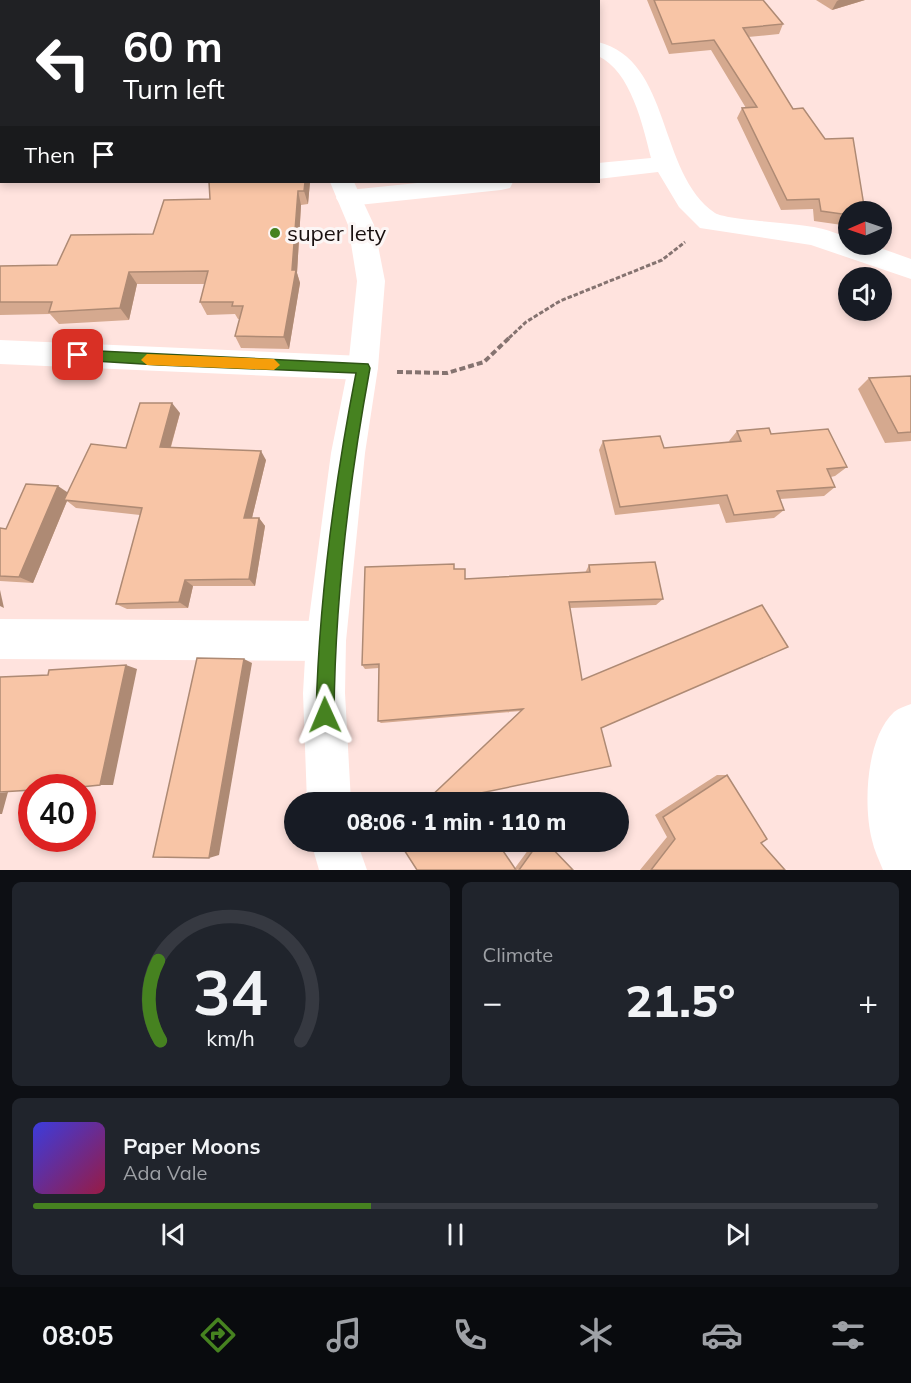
<!DOCTYPE html>
<html lang="en">
<head>
<meta charset="utf-8">
<style>
  :root { --surface:#171b24; --page:#20242c; --text:#f1f3f6; --muted:#9ea1a6; --line:#363941; --accent:#468220 }
  body { margin:0; font-family:Mulish,sans-serif; background:var(--page); color:var(--text); height:100vh; display:flex; flex-direction:column; font-size:22px; white-space:nowrap }
  * { box-sizing:border-box; margin:0 }
  p { font-size:20px; color:var(--muted) }
  .icon { flex:none; width:33px; height:33px; fill:none; stroke:currentColor; stroke-width:2; stroke-linecap:round; stroke-linejoin:round }
  .map { position:relative; height:870px; overflow:hidden }
  .panel { display:flex; flex-direction:column; gap:12px; padding:12px; background:#0d0f14; flex:1 }
  .panel>* { flex:none }
  .top-card { position:absolute; left:0px; top:0px; width:600px; height:183px; box-shadow:0 3px 9px #0003; background:#202124; color:#fff; overflow:hidden }
  .needle { width:39px; rotate:268deg }
  .tools { position:absolute; left:838px; top:201px; display:grid; gap:12px }
  .tools a { display:grid; place-items:center; width:54px; height:54px; border-radius:50%; background:var(--surface); box-shadow:0 3px 9px #0003; font-size:30px }
  .speed { position:absolute; left:18px; top:774px; display:flex; gap:12px; font-size:30px; font-weight:700; text-align:center }
  .speed>* { display:grid; place-content:center; width:78px; height:78px; border-radius:50%; background:var(--surface); box-shadow:0 3px 9px #0003; line-height:1 }
  .speed .limit { border:9px solid #d22; background:#fff; color:#111 }
  .pin { position:absolute; display:grid; place-items:center; width:51px; height:51px; color:#fff; margin:-26px; border-radius:12px; box-shadow:0 3px 9px #0006 }
  .me { position:absolute; width:66px; margin:-33px; rotate:359deg; stroke-linejoin:round; filter:drop-shadow(0 0 4px #0008) }
  .turn { display:flex; align-items:center; gap:21px; height:126px; padding:0 24px; font-size:27px }
  .turn .icon { width:78px; height:78px; stroke-width:2.5 }
  .turn b { display:block; font-size:42px; line-height:51px }
  .then { display:flex; align-items:center; height:57px; padding:0 24px; background:#0003; gap:12px; font-size:22px }
  .big { font-size:45px; font-weight:800; line-height:1.1 }
  .panel .widget { flex:1; display:flex; flex-direction:column; justify-content:center; gap:9px; min-width:0; padding:0 21px; border-radius:9px; background:var(--page) }
  .panel .dial { align-items:center; gap:0 }
  .dial svg { height:156px; overflow:visible; fill:none; stroke:var(--line); stroke-width:7; stroke-linecap:round; text-anchor:middle }
  .dial text { fill:var(--text); stroke:none }
  .song { display:flex; align-items:center; gap:18px }
  .cover { width:72px; height:72px; border-radius:9px; background:linear-gradient(135deg,hsl(240 70% 55%),hsl(340 70% 35%)) }
  .played { height:6px; border-radius:3px; background:linear-gradient(90deg,var(--accent) 40%,var(--line) 40%) }
  .keys { display:flex; justify-content:space-around; direction:ltr }
  .heat { display:flex; justify-content:space-between; align-items:center; font-size:33px; direction:ltr }
  .panel .tiles { flex:1; display:grid; gap:12px; grid-template-columns:1fr 1fr }
  .widget:last-child { grid-column:span 2 }
  .trip { position:absolute; left:284px; top:792px; width:345px; height:60px; border-radius:30px; background:var(--surface); box-shadow:0 3px 9px #0003; font-weight:800; line-height:60px; text-align:center }
  .menu { display:flex; height:96px; justify-content:space-around; align-items:center; background:#090b0e; color:var(--muted) }
  .menu .icon { width:42px; height:42px }
  .menu .active { color:var(--accent) }
  .menu b { font-size:27px; color:var(--text) }
  .map>svg:first-child { display:block }
</style>
</head>
<body>
<div class="map">
<svg width="911" height="870" viewBox="0 0 911 870">
  <rect width="100%" height="100%" fill="#ffe3de"/>
  <g fill="none" stroke-linecap="round" stroke-linejoin="round">
    <path stroke="#857370" stroke-width="3" stroke-dasharray="4.5 2" stroke-linecap="butt" d="M509,338L526,322L560,301L662,260L685,242"/>
    <path stroke="#857370" stroke-width="4" stroke-dasharray="6 3" stroke-linecap="butt" d="M397,372L447,373L484,362L510,337"/>
    <rect fill="#fff" fill-rule="evenodd" x="0" y="100" width="2" height="8"/>
    <g fill="#fff" fill-rule="evenodd">
      <path d="M210,0H239L240,2H211Z"/>
      <path d="M485,0H503L504,2H485Z"/>
      <rect x="0" y="10" width="2" height="12"/>
      <path d="M598,42C672,60 657,173 715,213C726,220 796,223 814,227C826,229 838,234 849,238V244H869L911,259V279L811,245L700,228L679,207L658,172L598,179V163L651,158C643,126 631,71 598,56Z"/>
      <path d="M427,182H513L510,188L501,190L349,206L340,204L336,198L340,192L349,190Z"/>
      <path d="M0,340L363,356L374,359L378,368L374,377L363,380L0,364Z"/>
      <path d="M0,619L326,621L340,627L346,641L340,655L326,661L0,659Z"/>
      <path d="M911,704V870H883C879,860 874,850 872,840C863,805 866,738 894,712C899,708 906,706 911,704Z"/>
    </g>
    <g fill="#fff" fill-rule="evenodd">
      <path d="M290,0H308L289,2Z"/>
      <path d="M330,182H354L374,225L385,281L378,368L365,453L346,641L345,693L351,802H307L303,693L306,641L331,453L348,368L357,281L348,225Z"/>
      <path d="M311,842H357L367,870H319Z"/>
    </g>
  </g>
  <g fill="#d5a98f">
    <path d="M647,0H763L783,24L779,34L748,37L849,212V226L814,221L813,209L781,210L737,118L742,108H746L711,50L669,54Z"/>
    <path d="M816,0H865L832,10Z"/>
    <path d="M209,182H310L308,204L301,205L297,273L300,283L289,349L241,348L235,336L240,319H238L235,314L207,315L200,302L205,284H137L129,320L59,324L50,314L0,315V266L57,265L153,234L210,199Z"/>
    <path d="M911,376V441L885,443L858,389L869,378Z"/>
    <path d="M180,413L171,447L266,460L252,518H259L265,526L255,586H193L188,608L127,609L116,604L140,515L76,508L67,501L33,583L0,581V528L6,529L67,493L126,448Z"/>
    <path d="M737,431L771,434L847,467L835,476L831,477L835,487L824,496L780,499L784,510L774,518L726,523L719,504L615,515L599,450L603,441L664,448L730,442L729,441Z"/>
    <path d="M589,565L663,599L656,605L570,608L582,680L425,802L521,711L381,723L378,721L379,668L365,669L362,665L454,569L465,579L585,573Z"/>
    <path d="M717,775H727L761,843L785,870H640L667,837L655,815Z"/>
    <path d="M534,842H546L573,870H417L515,868Z"/>
  </g>
  <g fill="#ae8a74">
    <path d="M839,0H865L832,10L837,1Z"/>
    <path d="M305,182H310L308,204L304,191Z"/>
    <path d="M298,191L301,205L297,273L300,283L289,349L284,337L292,270Z"/>
    <path d="M129,272L137,284L129,320L120,308Z"/>
    <path d="M172,403L180,413L168,456L160,447Z"/>
    <path d="M261,451L266,460L250,526L244,518Z"/>
    <path d="M58,486L70,494L64,500L67,501L33,583L19,577Z"/>
    <path d="M259,518L265,526L255,586L249,579Z"/>
    <path d="M185,580L193,586L188,608L179,602Z"/>
    <path d="M0,590L4,608L0,606Z"/>
    <path d="M244,659L252,663L219,855L209,858Z"/>
    <path d="M126,665L137,669L113,785H100Z"/>
    <path d="M8,792L2,814H0V793Z"/>
  </g>
  <g fill="#f8c5a6" stroke="#ae8a74" stroke-width="1.5">
    <rect x="67" y="0" width="111" height="2"/>
    <path d="M337,0H457L458,2H337Z"/>
    <path d="M654,0H763L783,24L743,28L793,109L803,108L825,139L853,138L865,212H849V215L821,211L819,199L787,200L742,108L757,107L714,40L672,44Z"/>
    <path d="M209,182H305L304,191H298L292,270H296L284,337L235,336L243,306H232L233,302H200L208,271L129,272L120,308L49,312L52,302H0V266L57,265L71,235L153,234L164,200L210,199Z"/>
    <path d="M911,376V432L898,433L869,378Z"/>
    <path d="M140,403H172L160,447L261,451L244,518H259L249,579L185,580L179,602L116,604L142,508L64,500L91,444L126,448Z"/>
    <path d="M769,428L771,434L828,429L847,467L827,469L835,487L777,491L784,510L734,515L727,495L620,507L603,441L660,436L664,448L741,441L737,431Z"/>
    <path d="M26,484L58,486L19,577L0,576V528L6,529Z"/>
    <path d="M655,562L663,599L569,602L582,680L762,605L788,647L601,728L611,766L466,796L470,802H425L523,709L378,721L379,664L362,665L365,567L454,564V569H465V579L590,572L589,565Z"/>
    <path d="M197,658L244,659L209,858L153,857Z"/>
    <path d="M126,665L100,785L71,788H32V790L0,792V677L48,675L49,670Z"/>
    <path d="M727,775L767,839L761,843L785,870H651L675,839L663,817Z"/>
    <path d="M399,842H497L516,870H417Z"/>
    <path d="M539,842H546L573,870H519Z"/>
  </g>
  <path fill="#468220" stroke="#2e5415" stroke-width="1.5" d="M78,350L368,364L370,368C349,482 335,598 334,715L331,721L325,723L319,721L316,715C319,600 334,486 356,373L159,365L78,360L72,355Z"/>
  <path fill="#f59e0b" d="M147,354L274,359L280,365L274,370L147,365L141,360Z"/>
  <circle fill="#468220" stroke="#fcf6f5" stroke-width="2" cx="275" cy="233" r="6"/>
  <g text-anchor="middle" stroke-width="6" stroke-linejoin="round" paint-order="stroke">
    <g font-size="22" fill="#19100f" stroke="#fcf6f5" text-anchor="start">
      <text x="287" y="241">super lety</text>
    </g>
  </g>
</svg>
<div class="tools">
<a><svg class="needle" viewBox="-14 -14 28 28"><path d="M0-13l5 13h-10z" fill="#e53935"/><path d="M0 13l5-13h-10z" fill="#9ea1a6"/></svg></a>
<a><svg class="icon" aria-label="sound" viewBox="0 0 24 24"><path d="M4 9h4l5-4v14l-5-4H4zM17 9q2 3 0 6"/></svg></a>
</div>
<div class="speed"><div class="limit">40</div></div>
<div class="pin" style="left:78px;top:355px;background:#d93025"><svg class="icon" aria-label="arrive" viewBox="0 0 24 24"><path d="M6 21V4h12l-3 4 3 4H6"/></svg></div>
<svg class="me" style="left:325px;top:715px" viewBox="-20 -20 40 40"><path d="M0-17L14 15 0 8-14 15z" fill="#468220" stroke="#fff" stroke-width="4"/></svg>
<div class="trip">08:06 · 1 min · 110 m</div>
<div class="top-card">
<div class="turn"><svg class="icon" aria-label="left" viewBox="0 0 24 24"><path d="M17 20v-9H6M10 6l-5 5 5 5"/></svg><div><b>60 m</b>Turn left</div></div>
<div class="then">Then<svg class="icon" aria-label="arrive" viewBox="0 0 24 24"><path d="M6 21V4h12l-3 4 3 4H6"/></svg></div>
</div>
</div>
<section class="panel">
<div class="tiles">
<div class="widget dial"><svg viewBox="0 0 100 80">
<path d="M14 69A42 42 0 1 1 86 69"/>
<path d="M14 69A42 42 0 0 1 13 28" stroke="#468220"/>
<text x="50" y="56" font-size="32" font-weight="700">34</text>
<text x="50" y="72" font-size="11">km/h</text>
</svg></div>
<div class="widget"><p>Climate</p>
<div class="heat"><a>−</a><b class="big">21.5°</b><a>+</a></div>
</div>
<div class="widget">
<div class="song"><i class="cover"></i><div><b>Paper Moons</b><p>Ada Vale</p></div></div>
<div class="played"></div>
<div class="keys"><svg class="icon" aria-label="previous" viewBox="0 0 24 24"><path d="M18 5L8 12l10 7zM5 5v14"/></svg><svg class="icon" aria-label="pause" viewBox="0 0 24 24"><path d="M8 5v14M16 5v14"/></svg><svg class="icon" aria-label="next" viewBox="0 0 24 24"><path d="M6 5l10 7-10 7zM19 5v14"/></svg></div>
</div>
</div>
</section>
<nav class="menu">
<b>08:05</b>
<svg class="icon active" aria-label="directions" viewBox="0 0 24 24"><path d="M12 3l9 9-9 9-9-9zM9 14v-3h6M13 9l2 2-2 2"/></svg>
<svg class="icon" aria-label="music" viewBox="0 0 24 24"><path d="M9 18V5l10-2v13"/><circle cx="6" cy="18" r="3"/><circle cx="16" cy="16" r="3"/></svg>
<svg class="icon" aria-label="phone" viewBox="0 0 24 24"><path d="M5 4h4l2 5-3 2q2 4 5 5l2-3 5 2v4C11 20 4 13 5 4z"/></svg>
<svg class="icon" aria-label="climate" viewBox="0 0 24 24"><path d="M12 3v18M4 7l16 10M4 17L20 7"/></svg>
<svg class="icon" aria-label="car" viewBox="0 0 24 24"><path d="M5 17H2v-5l4-1 3-4h7l3 4 3 1v5h-3M9 17h6M6 11h13"/><circle cx="7" cy="17" r="2"/><circle cx="17" cy="17" r="2"/></svg>
<svg class="icon" aria-label="filters" viewBox="0 0 24 24"><path d="M4 7h16M4 17h16"/><circle cx="9" cy="7" r="2"/><circle cx="15" cy="17" r="2"/></svg>
</nav>
</body>
</html>
